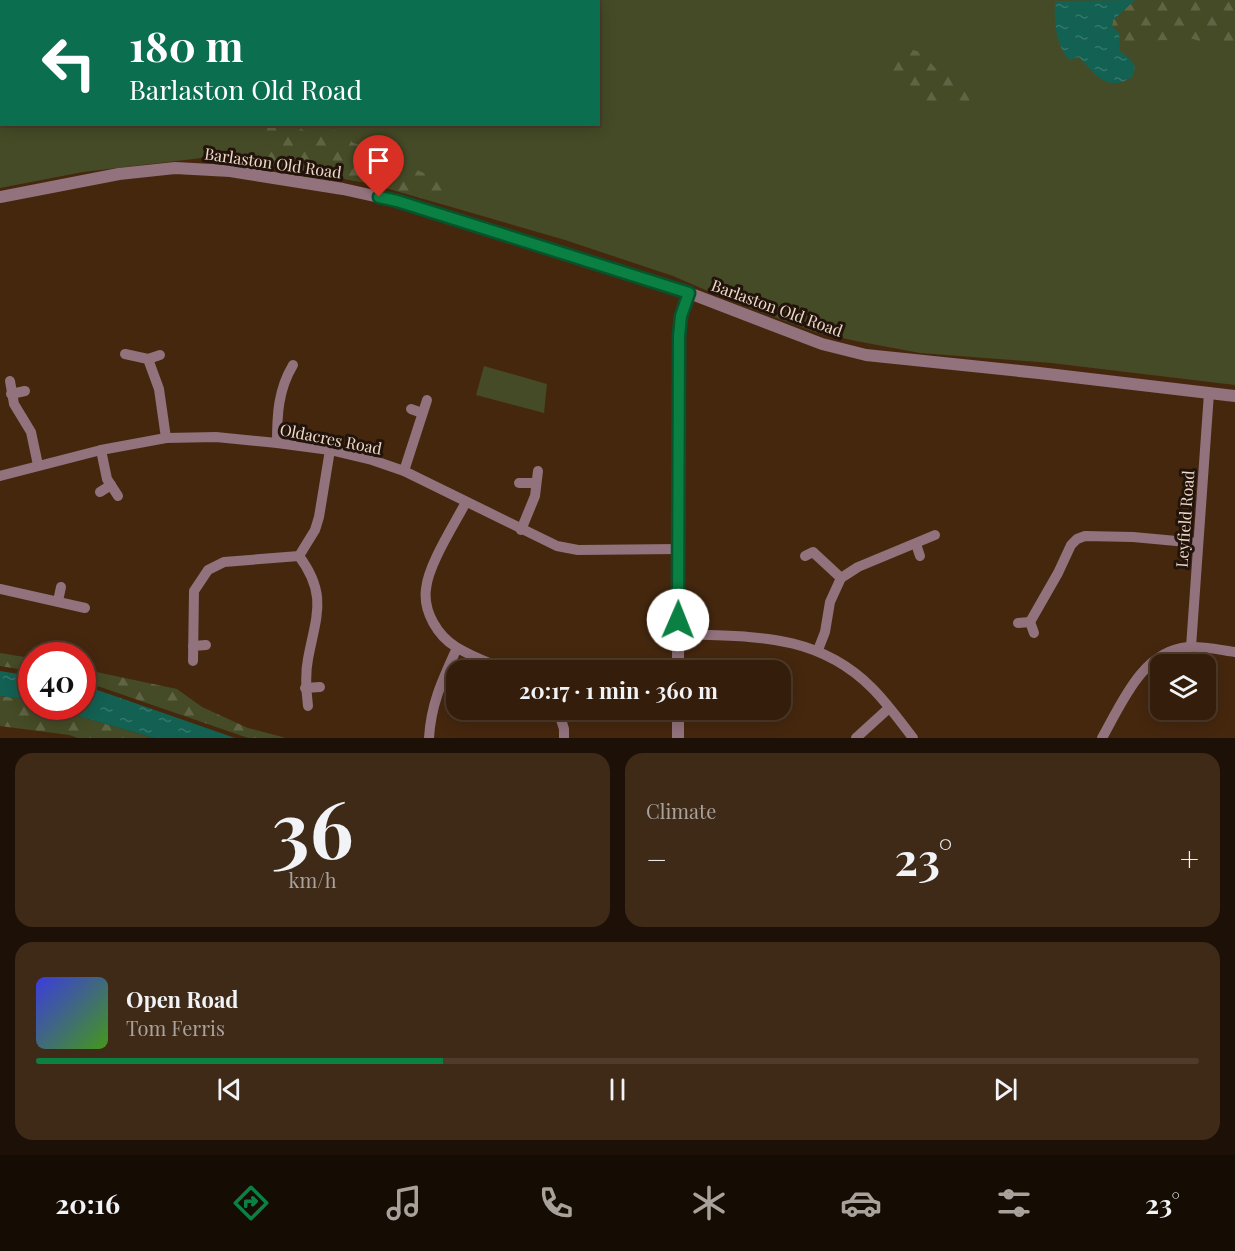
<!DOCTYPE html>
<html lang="en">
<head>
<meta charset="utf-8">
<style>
  :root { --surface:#341d0a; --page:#3f2a18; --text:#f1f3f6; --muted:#a9a29c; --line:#4e3b2b; --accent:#0b8043 }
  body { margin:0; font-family:"Playfair Display",serif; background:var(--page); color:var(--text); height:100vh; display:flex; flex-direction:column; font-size:22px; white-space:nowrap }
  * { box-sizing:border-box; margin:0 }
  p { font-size:20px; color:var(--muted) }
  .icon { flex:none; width:33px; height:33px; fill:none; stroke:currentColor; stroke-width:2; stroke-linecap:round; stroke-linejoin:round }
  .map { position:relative; height:738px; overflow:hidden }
  .sheet { display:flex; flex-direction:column; gap:15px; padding:15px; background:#1d1006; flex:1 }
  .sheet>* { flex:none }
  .hud { position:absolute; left:0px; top:0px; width:600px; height:126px; box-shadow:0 3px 15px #0003,0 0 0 2px var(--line); background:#0b6e4f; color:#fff; overflow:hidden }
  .fabs { position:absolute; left:1150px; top:654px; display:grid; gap:12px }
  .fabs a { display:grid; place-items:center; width:66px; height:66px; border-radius:12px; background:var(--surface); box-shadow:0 3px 15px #0003,0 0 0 2px var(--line); font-size:30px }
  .speed { position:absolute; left:18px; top:642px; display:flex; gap:12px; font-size:30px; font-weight:700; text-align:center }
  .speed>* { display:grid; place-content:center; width:78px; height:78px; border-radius:50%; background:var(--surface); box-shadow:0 3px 15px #0003,0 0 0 2px var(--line); line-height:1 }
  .speed .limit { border:9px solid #d22; background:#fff; color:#111 }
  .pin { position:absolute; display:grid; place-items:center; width:51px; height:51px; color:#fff; margin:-62px -26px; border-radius:50% 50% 50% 0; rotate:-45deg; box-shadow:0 0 6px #0007 }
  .pin .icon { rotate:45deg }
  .me { position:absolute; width:66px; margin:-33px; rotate:1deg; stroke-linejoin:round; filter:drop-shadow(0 0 4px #0008) }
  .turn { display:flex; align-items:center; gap:21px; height:126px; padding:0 30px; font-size:27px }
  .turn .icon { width:78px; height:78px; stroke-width:2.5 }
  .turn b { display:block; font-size:42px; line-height:51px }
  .big { font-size:45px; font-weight:700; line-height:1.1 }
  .sheet .widget { flex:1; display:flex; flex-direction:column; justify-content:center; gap:9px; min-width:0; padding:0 21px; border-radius:18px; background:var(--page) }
  .sheet .dial { align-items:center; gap:0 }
  .dial b { font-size:78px; line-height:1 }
  .song { display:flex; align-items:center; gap:18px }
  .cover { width:72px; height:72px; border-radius:9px; background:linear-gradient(135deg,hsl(240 70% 55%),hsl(100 70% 35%)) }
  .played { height:6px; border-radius:3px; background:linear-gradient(90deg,var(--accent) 35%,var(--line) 35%) }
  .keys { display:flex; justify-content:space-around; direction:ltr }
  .heat { display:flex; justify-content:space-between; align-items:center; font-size:33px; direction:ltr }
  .sheet .tiles { flex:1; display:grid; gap:15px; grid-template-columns:1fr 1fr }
  .widget:last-child { grid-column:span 2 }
  .trip { position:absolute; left:446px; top:660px; width:345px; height:60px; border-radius:18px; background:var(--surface); box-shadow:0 3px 15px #0003,0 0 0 2px var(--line); font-weight:700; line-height:60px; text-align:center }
  .dock { display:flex; height:96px; justify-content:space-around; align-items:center; background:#150c04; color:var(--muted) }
  .dock .icon { width:42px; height:42px }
  .dock .active { color:var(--accent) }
  .dock b { font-size:27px; color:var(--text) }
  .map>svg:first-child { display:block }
</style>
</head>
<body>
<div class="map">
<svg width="1235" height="738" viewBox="0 0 1235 738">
  <defs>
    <pattern id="forest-firs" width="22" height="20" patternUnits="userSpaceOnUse" patternTransform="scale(1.5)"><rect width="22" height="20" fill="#454b26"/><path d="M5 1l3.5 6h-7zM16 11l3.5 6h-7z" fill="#606444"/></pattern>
    <pattern id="water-ripples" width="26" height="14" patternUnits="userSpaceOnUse" patternTransform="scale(1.5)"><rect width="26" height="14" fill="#136153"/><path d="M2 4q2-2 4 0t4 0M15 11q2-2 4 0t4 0" fill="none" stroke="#36776b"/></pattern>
  </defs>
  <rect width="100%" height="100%" fill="#45270e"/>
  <g fill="#454b26" fill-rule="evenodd">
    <path d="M0,0H1235V385L1051,363L920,353L856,341L815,332L731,301L673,276L565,240L372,184L268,165L202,158L83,172L0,188ZM2,2H598V124H2Z"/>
    <path d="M484,366L547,384L544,413L476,395Z"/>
  </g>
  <g fill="url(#forest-firs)">
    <path d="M1135,0H1235V54L1193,39L1120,42L1119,32L1112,26L1113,20Z"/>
    <path d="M910,49L920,52L942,75L959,79L975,92L968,102C957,99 950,102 941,107L926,102L909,86L887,75L888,59L896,52Z"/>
    <path d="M261,125H294L305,131L317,134L332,130L345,133L353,143L364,146L380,160L390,158L444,182L451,197L447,205L372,184L268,165L256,127Z"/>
    <path d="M0,653L31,658V671L0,666Z"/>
    <path d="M82,669L177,689L202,707L248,728L286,738H248L83,681Z"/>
    <path d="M0,696L31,700L32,706L55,707L81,717L154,738H78L69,735L0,726Z"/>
  </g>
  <g fill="url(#water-ripples)">
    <path d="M1135,0L1113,20L1112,26L1119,33L1120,51L1129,58L1135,66L1133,76C1108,94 1095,74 1079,57L1069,60C1055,42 1054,22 1055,1Z"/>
    <path d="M0,671L31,676V700L0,696Z"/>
    <path d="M83,685L235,738H154L81,717L55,707L82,706Z"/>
  </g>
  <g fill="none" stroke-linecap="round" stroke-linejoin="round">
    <g stroke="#92727c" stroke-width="10">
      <path d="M125,354L148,359L159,389L166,438"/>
      <path d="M148,359L160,355"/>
      <path d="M10,381L14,404L31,432L38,465"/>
      <path d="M11,394L25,391"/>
      <path d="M411,409L422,413"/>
      <path d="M277,443C277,415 278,390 293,365"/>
      <path d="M101,450L107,479L118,496"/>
      <path d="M404,471L427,400"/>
      <path d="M0,476L101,450L166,438L216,437L277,443L330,450L372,460L404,471L557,546L578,550L679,549"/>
      <path d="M519,483H536"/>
      <path d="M100,492L111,485"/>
      <path d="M466,502C454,525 428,565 426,589C423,612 438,636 456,647C472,657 490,663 506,670"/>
      <path d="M521,530L535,496L538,471"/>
      <path d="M916,544L920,556"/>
      <path d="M299,556C328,595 316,616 308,659C305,674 306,690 308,706"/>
      <path d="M805,556L813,552L841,578"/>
      <path d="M0,589L85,608"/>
      <path d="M58,601L61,587"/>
      <path d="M1018,623L1030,622"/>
      <path d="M1034,633L1030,622L1058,573L1071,545L1077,539L1085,536L1133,537L1198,543"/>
      <path d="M678,634C751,637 816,632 872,688C887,703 900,721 913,738"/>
      <path d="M193,646L206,645"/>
      <path d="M1191,647L1209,393"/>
      <path d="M818,650L825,632L830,602L841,578L858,567L935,535"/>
      <path d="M193,661L194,591L208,570L224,562L299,556L315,530L319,517L330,450"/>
      <path d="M305,688L320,687"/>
      <path d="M558,710L564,729V738"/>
      <path d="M429,738C431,703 443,679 457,648"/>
      <path d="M856,738L889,708"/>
      <path d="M1102,738C1122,703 1142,651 1188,647C1203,646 1220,650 1235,652"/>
    </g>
    <g stroke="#92727c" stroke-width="12">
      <path d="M0,197L119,174L175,168L230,171L343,189L397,201L689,293L822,344L866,355L1039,373L1235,396"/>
      <path d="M678,670L679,336L681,316L689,293"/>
      <path d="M678,710V738"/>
    </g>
  </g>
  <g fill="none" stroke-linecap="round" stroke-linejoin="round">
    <defs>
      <path id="route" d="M379,197L397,201L689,293L681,316L679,336L678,620"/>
    </defs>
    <use href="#route" stroke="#07532c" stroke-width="15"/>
    <use href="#route" stroke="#0b8043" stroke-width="10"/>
  </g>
  <g text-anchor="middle" stroke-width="6" stroke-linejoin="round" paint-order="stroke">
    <g font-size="16" fill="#efdacc" stroke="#22140a">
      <text transform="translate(273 163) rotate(8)" y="6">Barlaston Old Road</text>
      <text transform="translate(777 308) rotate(20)" y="6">Barlaston Old Road</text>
      <text transform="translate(331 439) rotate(11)" y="6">Oldacres Road</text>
      <text transform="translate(1185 519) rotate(-86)" y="6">Leyfield Road</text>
    </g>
  </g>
</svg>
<div class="fabs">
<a><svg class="icon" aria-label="layers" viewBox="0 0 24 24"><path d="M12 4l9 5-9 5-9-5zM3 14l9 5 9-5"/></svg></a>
</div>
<div class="speed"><div class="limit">40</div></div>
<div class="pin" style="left:379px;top:197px;background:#d93025"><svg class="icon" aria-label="arrive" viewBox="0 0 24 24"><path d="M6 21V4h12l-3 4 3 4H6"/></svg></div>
<svg class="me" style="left:678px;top:620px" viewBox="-20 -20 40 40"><circle r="19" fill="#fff"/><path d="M0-13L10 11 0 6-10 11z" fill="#0b8043"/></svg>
<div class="trip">20:17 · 1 min · 360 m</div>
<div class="hud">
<div class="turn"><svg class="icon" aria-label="left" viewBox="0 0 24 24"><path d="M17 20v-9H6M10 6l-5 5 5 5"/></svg><div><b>180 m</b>Barlaston Old Road</div></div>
</div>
</div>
<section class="sheet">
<div class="tiles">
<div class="widget dial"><b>36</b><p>km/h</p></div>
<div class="widget"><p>Climate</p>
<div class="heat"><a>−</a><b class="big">23°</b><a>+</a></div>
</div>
<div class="widget">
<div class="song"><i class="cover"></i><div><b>Open Road</b><p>Tom Ferris</p></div></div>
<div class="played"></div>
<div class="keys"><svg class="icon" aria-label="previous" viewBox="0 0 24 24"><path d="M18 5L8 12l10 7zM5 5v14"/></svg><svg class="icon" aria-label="pause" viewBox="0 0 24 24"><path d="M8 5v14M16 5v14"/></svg><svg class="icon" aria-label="next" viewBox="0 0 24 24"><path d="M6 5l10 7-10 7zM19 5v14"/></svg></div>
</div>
</div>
</section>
<nav class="dock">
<b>20:16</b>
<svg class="icon active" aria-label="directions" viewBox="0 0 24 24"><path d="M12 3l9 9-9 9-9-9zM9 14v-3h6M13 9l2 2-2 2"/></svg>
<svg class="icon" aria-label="music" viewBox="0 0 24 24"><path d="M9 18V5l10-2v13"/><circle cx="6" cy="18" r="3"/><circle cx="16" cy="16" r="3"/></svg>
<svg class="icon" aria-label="phone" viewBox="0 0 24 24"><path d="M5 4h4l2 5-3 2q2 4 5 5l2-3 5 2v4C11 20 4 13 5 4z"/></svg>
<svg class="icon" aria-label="climate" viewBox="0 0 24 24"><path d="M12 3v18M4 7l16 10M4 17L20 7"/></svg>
<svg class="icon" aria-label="car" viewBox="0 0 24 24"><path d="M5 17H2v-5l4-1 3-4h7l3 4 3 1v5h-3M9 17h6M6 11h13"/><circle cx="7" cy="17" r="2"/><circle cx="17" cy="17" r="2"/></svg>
<svg class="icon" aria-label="filters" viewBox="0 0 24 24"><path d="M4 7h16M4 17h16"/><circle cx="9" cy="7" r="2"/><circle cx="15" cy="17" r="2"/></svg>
<b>23°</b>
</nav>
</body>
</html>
